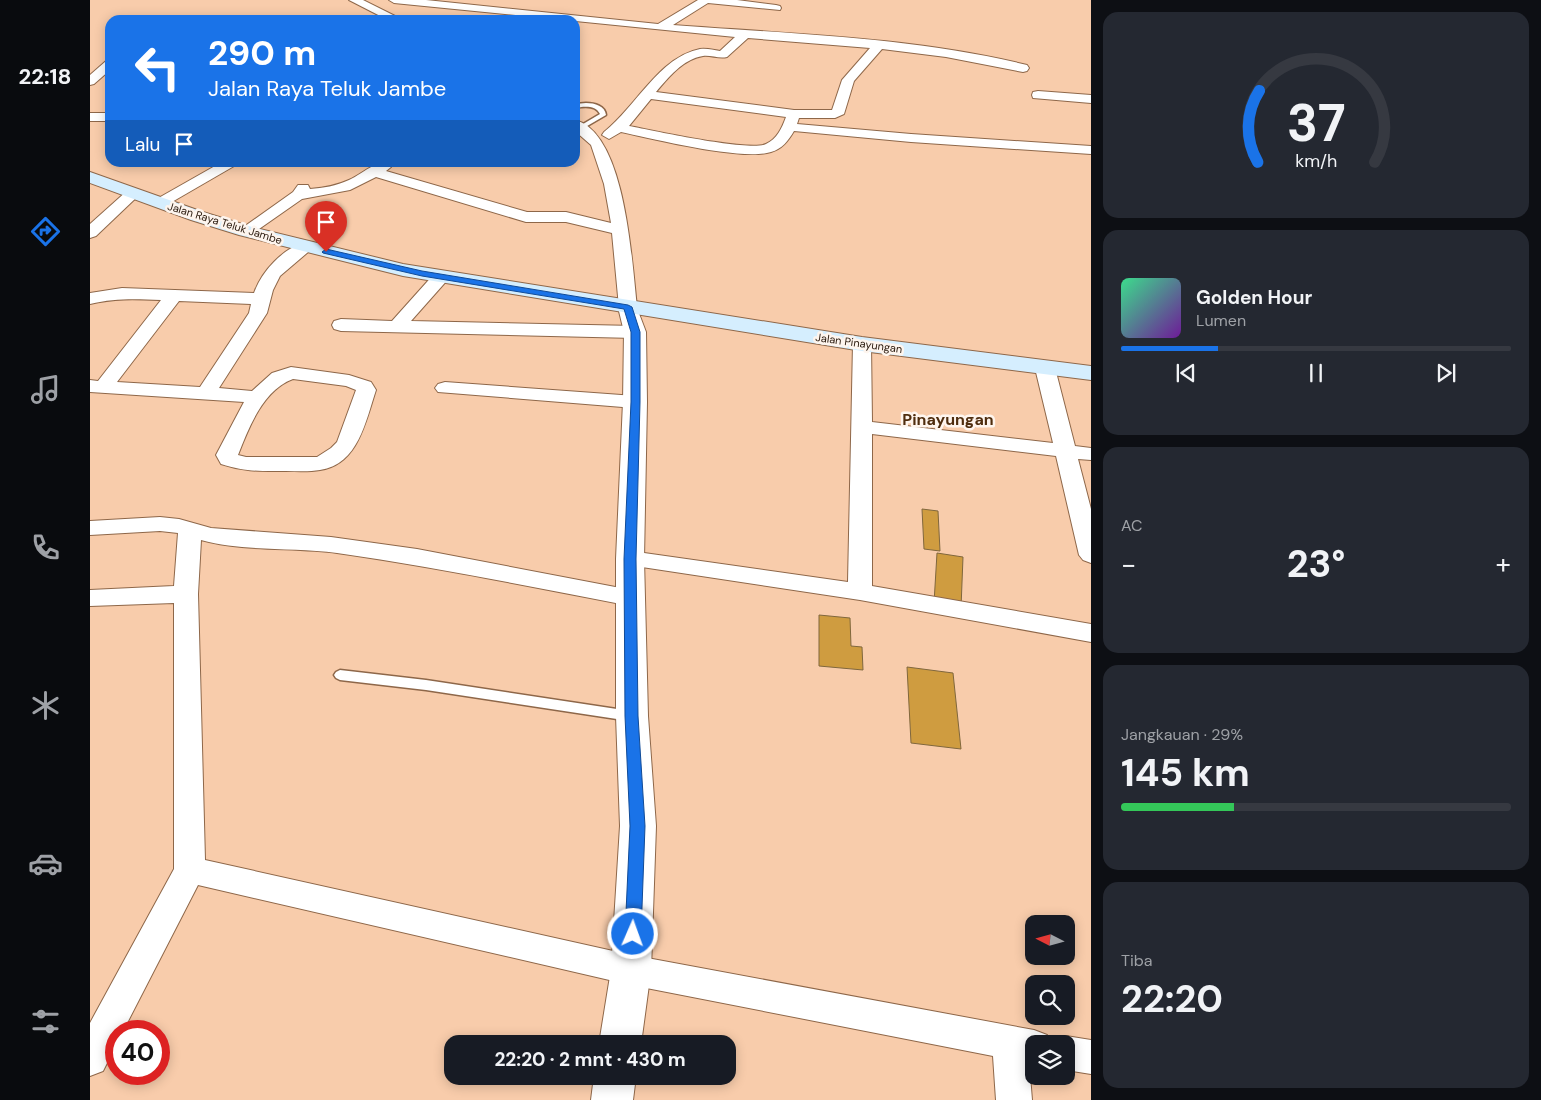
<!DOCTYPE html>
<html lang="id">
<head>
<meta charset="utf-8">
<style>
  :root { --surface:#171b24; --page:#242831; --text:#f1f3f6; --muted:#9ea1a6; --line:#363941; --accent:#1a73e8 }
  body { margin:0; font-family:"DM Sans",sans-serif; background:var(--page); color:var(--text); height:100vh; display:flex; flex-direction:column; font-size:19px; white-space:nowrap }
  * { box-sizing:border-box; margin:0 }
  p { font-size:16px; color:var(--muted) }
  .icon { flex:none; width:28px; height:28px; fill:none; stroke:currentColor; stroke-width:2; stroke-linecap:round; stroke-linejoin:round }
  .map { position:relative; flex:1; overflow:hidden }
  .side { display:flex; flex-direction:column; gap:12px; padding:12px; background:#0d0f14; width:450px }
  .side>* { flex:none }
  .banner { position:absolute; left:15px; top:15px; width:475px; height:152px; border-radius:15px; box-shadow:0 2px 12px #0003; background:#1a73e8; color:#fff; overflow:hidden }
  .needle { width:32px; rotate:276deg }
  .buttons { position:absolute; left:935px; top:915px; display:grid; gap:10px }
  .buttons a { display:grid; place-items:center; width:50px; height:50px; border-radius:10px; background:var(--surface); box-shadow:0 2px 12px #0003; font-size:25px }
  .speed { position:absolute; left:15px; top:1020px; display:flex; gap:10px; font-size:25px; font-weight:700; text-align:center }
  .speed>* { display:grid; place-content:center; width:65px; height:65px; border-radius:50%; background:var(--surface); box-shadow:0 2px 12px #0003; line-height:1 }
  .speed .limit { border:8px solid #d22; background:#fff; color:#111 }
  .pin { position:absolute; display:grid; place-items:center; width:42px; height:42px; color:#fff; margin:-51px -21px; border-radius:50% 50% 50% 0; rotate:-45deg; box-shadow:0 0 5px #0007 }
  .pin .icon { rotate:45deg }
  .me { position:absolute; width:55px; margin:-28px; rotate:2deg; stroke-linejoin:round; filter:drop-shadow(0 0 4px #0008) }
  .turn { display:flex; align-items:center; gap:18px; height:105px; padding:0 20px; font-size:22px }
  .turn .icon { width:65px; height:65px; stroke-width:2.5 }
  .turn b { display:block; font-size:35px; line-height:42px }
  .then { display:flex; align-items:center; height:48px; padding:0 20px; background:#0003; gap:10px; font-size:19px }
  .big { font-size:38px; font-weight:700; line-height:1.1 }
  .side .widget { flex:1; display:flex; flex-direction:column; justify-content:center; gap:8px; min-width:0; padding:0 18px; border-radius:15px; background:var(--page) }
  .side .dial { align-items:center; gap:0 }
  .dial svg { height:130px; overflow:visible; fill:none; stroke:var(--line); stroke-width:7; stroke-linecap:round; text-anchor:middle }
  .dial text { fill:var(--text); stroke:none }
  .song { display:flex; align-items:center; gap:15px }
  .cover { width:60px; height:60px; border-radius:8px; background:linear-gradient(135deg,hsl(150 70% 55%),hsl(280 70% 35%)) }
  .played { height:5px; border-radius:2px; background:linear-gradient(90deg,var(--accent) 25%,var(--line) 25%) }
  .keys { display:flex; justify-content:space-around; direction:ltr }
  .heat { display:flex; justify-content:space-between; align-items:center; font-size:28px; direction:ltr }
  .charge { height:8px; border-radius:4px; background:linear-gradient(90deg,#34c759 29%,var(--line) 0) }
  .trip { position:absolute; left:354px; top:1035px; width:292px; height:50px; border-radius:15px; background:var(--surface); box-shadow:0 2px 12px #0003; font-weight:700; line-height:50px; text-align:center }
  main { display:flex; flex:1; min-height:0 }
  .tabs { display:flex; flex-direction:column; width:90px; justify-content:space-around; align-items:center; background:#090b0e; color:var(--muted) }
  .tabs .icon { width:35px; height:35px }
  .tabs .selected { color:var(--accent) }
  .tabs b { font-size:22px; color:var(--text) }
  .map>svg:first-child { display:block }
</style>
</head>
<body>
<main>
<nav class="tabs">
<b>22:18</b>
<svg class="icon selected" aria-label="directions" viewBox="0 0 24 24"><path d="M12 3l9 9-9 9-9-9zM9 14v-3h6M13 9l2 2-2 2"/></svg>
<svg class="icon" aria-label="music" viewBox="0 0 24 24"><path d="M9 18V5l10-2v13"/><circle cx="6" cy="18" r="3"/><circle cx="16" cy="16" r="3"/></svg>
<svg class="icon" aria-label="phone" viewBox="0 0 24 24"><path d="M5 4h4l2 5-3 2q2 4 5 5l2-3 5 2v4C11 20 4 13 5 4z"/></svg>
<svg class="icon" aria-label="climate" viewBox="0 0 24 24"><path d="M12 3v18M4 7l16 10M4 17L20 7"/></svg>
<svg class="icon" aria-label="car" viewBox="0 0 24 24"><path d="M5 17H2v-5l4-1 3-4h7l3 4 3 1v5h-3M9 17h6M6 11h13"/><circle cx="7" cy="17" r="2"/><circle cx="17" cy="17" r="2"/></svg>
<svg class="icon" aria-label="filters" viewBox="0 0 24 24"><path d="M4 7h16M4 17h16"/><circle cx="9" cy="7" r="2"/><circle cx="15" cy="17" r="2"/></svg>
</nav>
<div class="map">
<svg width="1001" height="1100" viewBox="0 0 1001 1100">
  <rect width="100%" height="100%" fill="#f8ccab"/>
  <g fill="#cf9c40" stroke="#80673d">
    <path d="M832,509L848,511L850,551L834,549Z"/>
    <path d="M847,553L873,557L871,608L844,603Z"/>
    <path d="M729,615L760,618L761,646L772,647L773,670L729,666Z"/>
    <path d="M817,667L863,673L871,749L821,743Z"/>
  </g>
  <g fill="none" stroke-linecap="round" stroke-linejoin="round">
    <defs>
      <g id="service">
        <path d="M496,103C505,103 515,106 516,115L492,129H488V127L510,114C506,105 494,106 485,108V104Z"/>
        <path d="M250,670L336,680L540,711L545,713L547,716L545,719L540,721L336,690L250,680L246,678L244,675L246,672Z"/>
      </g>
      <g id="minor">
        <path d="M259,0H273L313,20H298Z"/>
        <path d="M299,0H336L568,24L608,0H647L686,5L690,6L691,8L690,10L618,3L583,25C701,34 822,37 937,65L939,68L937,71L933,72L856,57L792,49L764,81L754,114L745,118H709L707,124L821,134L1001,146V154L821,142L704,131C698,141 692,149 681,152C652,161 564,139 531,132L519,139L512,135L514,132C546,107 569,57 610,49C617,48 623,50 630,51L645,37L304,3ZM658,38L780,48L752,80L742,110H704L566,92C578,78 593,59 613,56C621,55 629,59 637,57ZM561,99L696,117C692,128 687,139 676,144C660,152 561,130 539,126Z"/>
        <path d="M20,60V70L4,84L0,85V75L16,61Z"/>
        <path d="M948,91L1001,95V103L943,98L942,95L943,92Z"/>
        <rect x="0" y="113" width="20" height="8"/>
        <path d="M485,120C536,133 542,264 547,307L544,311L538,312L532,311L529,307L522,233L476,222H436L286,177L260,190L212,199L162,234H150L148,231L203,192L208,185H218L220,189C233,188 246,186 259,180C276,172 282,162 302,162L301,167L296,171L437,212H476L521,223L514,184L501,145L485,131Z"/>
        <path d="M132,162H151L75,206H65L62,203L65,200Z"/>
        <path d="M43,188L48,190L51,193L48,196L6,236L0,238V224L38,190Z"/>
        <path d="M216,242L222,243L224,247L190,276L183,290L177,313L129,388L162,391L182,373L201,367L259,375L281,382L286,390C276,420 268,465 230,470C219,472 207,471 196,471C171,471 155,472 131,464L126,455L154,402L0,392V380L8,381L71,300C45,299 25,298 0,304V293L32,288L164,293C172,271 193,248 216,242ZM89,301L161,304L159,313L110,387L27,382ZM203,379L256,386L266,390L247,442L241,448L227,457H156L148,455C159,427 173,390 203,379Z"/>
        <path d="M351,272L357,273L360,277L321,321L545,326L552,328L554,332L552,336L545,338L251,331L244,329L242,325L244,321L251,319L302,321L345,273Z"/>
        <path d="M772,338L779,340L781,344L782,422L963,443L945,368L948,364L955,362L962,364L965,368L985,446L1001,448V460L988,459L1001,509V563L993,560L989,555L966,456L782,434V586L1001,624V642L770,600L532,564L528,559L532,554L540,551L758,582L763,344L765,340Z"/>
        <path d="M355,382L545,396L552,398L555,402L552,406L545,408L348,392L345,388L348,384Z"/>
        <path d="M70,517L89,519L121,528L241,537L327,549L541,590L550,592L553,598L550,604L541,606C443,587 345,567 247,553C202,547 155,552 111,540L108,594L115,860L541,955L944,1030L957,1035L960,1044H944V1064L939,1063L942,1100H906L903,1056L541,985L108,885L33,1031H26V1045L13,1071L0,1076V1023L84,869V603L0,606V590L84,586L88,533L70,531L0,535V521Z"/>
        <path d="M976,1036L1001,1040V1074L976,1070V1044H962L963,1041Z"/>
      </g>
      <g id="tertiary">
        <path d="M538,301L545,303L556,332L557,402L554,559L558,716L566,826L561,970L551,1044H509L521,970L530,826L526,716V559L533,402L534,332L528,307L531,303Z"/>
        <path d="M504,1076H546L543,1100H501Z"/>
      </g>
      <path id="secondary" d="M0,172L113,212L162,227L313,264L772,337L1001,366V380L772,351L313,276L149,235L101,220L0,183Z"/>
    </defs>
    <use href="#service" stroke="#8e6749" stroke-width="3"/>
    <use href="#minor" stroke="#8e6749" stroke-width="2"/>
    <use href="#tertiary" stroke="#8e6749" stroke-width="2"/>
    <use href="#secondary" stroke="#8e6749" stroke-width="2"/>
    <use href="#service" fill="#fff" fill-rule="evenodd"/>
    <use href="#minor" fill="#fff" fill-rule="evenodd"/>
    <use href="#tertiary" fill="#fff" fill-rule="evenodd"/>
    <use href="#secondary" fill="#d5eefe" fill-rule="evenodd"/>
  </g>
  <path fill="#1a73e8" stroke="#114b97" d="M236,249L332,271L538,305L542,307L550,332V402L546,559L548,716L555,826L551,934L548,939L543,941L537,939L535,934L540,826L535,716L534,559L541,402V332L534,309L332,276L233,253L232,252Z"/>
  <g text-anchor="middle" stroke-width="5" stroke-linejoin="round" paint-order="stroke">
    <g font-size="11" fill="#28180c" stroke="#fef5ee">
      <text transform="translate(135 223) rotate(17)" y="4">Jalan Raya Teluk Jambe</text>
      <text transform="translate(769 343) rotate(8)" y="4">Jalan Pinayungan</text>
    </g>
    <g font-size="16" font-weight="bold" fill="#4f2d0e" stroke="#fef5ee">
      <text x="858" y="425">Pinayungan</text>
    </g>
  </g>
</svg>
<div class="buttons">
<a><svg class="needle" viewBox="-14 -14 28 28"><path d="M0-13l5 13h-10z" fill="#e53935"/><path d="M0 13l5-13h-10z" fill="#9ea1a6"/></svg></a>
<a><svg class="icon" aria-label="search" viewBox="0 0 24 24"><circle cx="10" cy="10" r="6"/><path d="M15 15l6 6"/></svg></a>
<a><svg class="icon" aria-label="layers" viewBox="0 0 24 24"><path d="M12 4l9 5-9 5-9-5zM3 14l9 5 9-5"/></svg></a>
</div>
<div class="speed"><div class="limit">40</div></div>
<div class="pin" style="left:236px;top:252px;background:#d93025"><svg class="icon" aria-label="arrive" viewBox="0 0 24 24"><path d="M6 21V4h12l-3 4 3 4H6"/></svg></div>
<svg class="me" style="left:543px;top:934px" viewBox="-20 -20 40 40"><circle r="17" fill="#1a73e8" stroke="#fff" stroke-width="3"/><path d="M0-11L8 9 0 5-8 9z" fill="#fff"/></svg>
<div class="trip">22:20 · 2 mnt · 430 m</div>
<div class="banner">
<div class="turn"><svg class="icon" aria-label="left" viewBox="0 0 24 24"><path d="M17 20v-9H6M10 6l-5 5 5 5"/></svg><div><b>290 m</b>Jalan Raya Teluk Jambe</div></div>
<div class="then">Lalu<svg class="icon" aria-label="arrive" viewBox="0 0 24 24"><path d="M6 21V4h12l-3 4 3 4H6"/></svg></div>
</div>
</div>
<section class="side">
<div class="widget dial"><svg viewBox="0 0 100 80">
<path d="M14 69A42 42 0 1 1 86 69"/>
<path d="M14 69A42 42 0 0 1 15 25" stroke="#1a73e8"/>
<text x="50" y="56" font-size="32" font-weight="700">37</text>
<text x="50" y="72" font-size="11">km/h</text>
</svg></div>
<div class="widget">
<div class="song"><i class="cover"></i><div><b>Golden Hour</b><p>Lumen</p></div></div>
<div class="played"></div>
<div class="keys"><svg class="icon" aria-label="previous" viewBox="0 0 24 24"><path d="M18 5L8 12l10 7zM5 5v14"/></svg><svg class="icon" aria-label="pause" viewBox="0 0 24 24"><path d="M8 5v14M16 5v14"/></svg><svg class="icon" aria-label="next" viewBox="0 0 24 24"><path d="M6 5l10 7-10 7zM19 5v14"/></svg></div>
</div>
<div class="widget"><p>AC</p>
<div class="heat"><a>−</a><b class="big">23°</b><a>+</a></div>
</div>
<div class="widget"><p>Jangkauan · 29%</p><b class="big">145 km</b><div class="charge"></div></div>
<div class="widget"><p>Tiba</p><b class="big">22:20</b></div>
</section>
</main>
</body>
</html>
